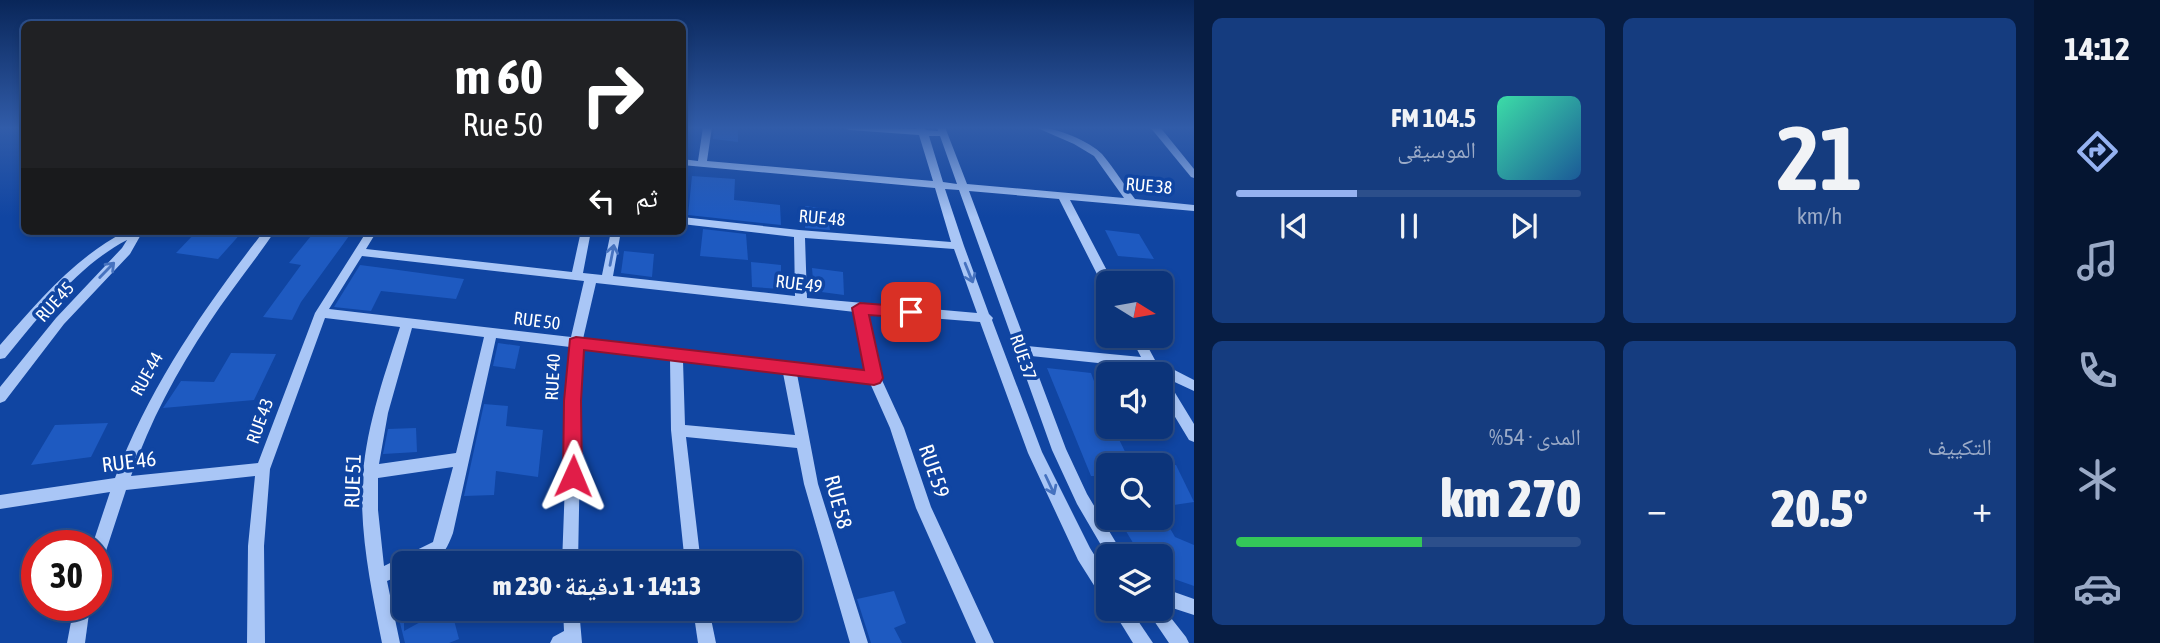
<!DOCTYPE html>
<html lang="ar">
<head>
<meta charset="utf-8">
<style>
  :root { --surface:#0c347a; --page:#153c7f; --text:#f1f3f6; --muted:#9aaac7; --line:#2c4f8b; --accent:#95b2f1 }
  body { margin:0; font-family:"Asap Condensed","Noto Naskh Arabic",sans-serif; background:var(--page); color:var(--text); direction:rtl; height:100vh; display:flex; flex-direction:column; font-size:26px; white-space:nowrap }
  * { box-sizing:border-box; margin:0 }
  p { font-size:23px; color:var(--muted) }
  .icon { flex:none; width:38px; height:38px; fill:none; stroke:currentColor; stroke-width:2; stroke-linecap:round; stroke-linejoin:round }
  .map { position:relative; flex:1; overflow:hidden; direction:ltr }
  .drawer { display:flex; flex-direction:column; gap:18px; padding:18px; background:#071d43; width:840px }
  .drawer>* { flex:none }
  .guide { position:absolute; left:21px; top:21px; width:665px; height:214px; border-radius:10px; box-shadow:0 4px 10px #0003,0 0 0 2px var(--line); direction:rtl; background:#202124; color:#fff; overflow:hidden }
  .needle { width:46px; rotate:101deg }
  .controls { position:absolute; left:1096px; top:271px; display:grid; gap:14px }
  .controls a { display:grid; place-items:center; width:77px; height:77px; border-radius:10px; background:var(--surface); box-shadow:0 4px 10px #0003,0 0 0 2px var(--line); font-size:35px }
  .speed { position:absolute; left:21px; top:530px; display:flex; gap:14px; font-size:35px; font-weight:700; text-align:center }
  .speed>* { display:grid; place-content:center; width:91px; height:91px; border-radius:50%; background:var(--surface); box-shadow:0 4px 10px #0003,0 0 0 2px var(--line); line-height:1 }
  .speed .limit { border:10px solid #d22; background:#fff; color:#111 }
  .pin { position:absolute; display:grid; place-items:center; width:60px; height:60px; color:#fff; margin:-30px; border-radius:14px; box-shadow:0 4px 10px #0006 }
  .me { position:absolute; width:77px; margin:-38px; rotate:1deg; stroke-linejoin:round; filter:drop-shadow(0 0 5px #0008) }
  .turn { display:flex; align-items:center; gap:24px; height:147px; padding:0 28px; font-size:32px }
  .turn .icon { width:91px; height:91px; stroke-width:2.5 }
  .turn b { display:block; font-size:49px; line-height:60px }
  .then { display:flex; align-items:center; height:66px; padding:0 28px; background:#0003; gap:14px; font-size:26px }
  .big { font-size:52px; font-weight:800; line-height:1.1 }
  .drawer .card { flex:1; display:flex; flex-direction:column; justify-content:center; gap:10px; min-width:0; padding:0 24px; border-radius:10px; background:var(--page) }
  .drawer .dial { align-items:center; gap:0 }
  .dial b { font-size:91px; line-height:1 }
  .song { display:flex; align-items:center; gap:21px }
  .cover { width:84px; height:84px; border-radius:10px; background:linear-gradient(135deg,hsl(160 70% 55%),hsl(210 70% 35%)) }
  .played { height:7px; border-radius:4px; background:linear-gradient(90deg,var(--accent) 35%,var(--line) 35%) }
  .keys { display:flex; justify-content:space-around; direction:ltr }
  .heat { display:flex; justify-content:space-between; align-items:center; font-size:38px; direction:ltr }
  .charge { height:10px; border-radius:5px; background:linear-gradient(90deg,#34c759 54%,var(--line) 0) }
  .drawer .tiles { flex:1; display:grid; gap:18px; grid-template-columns:repeat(2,1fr) }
  .trip { position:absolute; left:392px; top:551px; width:410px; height:70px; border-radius:10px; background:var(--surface); box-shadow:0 4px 10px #0003,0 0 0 2px var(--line); font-weight:800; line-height:70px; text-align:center; direction:rtl }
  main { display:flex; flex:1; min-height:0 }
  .tab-bar { display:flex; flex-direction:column; width:126px; justify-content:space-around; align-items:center; background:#051531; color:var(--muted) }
  .tab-bar .icon { width:49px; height:49px }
  .tab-bar .active { color:var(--accent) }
  .tab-bar b { font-size:32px; color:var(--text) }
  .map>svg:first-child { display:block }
</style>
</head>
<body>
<main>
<nav class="tab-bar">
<b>14:12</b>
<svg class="icon active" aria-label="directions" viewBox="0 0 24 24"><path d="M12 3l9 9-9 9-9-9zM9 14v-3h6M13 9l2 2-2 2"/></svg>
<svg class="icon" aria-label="music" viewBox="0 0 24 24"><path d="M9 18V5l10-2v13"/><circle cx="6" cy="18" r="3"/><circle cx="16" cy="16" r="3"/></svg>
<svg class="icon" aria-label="phone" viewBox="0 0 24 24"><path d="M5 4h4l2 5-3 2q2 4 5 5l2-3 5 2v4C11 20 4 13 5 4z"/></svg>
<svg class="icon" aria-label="climate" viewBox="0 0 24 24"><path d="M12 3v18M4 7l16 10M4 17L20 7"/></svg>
<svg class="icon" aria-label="car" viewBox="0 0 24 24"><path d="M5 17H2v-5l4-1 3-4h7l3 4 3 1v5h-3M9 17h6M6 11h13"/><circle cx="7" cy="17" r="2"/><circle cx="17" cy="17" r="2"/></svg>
</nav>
<section class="drawer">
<div class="tiles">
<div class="card dial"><b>21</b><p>km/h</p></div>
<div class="card">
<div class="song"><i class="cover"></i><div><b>104.5 FM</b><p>الموسيقى</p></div></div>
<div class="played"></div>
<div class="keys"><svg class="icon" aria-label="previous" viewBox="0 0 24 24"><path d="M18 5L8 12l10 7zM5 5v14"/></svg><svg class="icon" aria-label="pause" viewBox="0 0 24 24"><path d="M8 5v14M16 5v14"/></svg><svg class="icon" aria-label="next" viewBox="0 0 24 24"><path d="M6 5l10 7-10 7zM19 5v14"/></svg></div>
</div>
<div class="card"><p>التكييف</p>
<div class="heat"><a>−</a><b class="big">20.5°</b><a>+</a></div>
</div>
<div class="card"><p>المدى · 54%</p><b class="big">270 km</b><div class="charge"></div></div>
</div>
</section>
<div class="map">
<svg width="1194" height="643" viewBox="0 0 1194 643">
  <rect width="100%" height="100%" fill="#1045a2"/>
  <g fill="#1e5ac1">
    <path d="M714,127H738V142L713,139Z"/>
    <path d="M692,176L735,179L734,200L780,205L781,225L688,215Z"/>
    <path d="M805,206L827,209L830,230L805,228Z"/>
    <path d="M703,229L746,234L748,260L700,256Z"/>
    <path d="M1105,230L1139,234L1154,259L1118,256Z"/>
    <path d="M197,231H243L218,259L176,253Z"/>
    <path d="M315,231L349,236L301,302L292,320L263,317L301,265L289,263Z"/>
    <path d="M624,251L654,254L652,277L621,273Z"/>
    <path d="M751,262L781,265V289L752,287Z"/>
    <path d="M360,265L391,269L464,279L456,299L381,291L371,311L334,307Z"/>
    <path d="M812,268L843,272L844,295L814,291Z"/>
    <path d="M498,343L520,346L515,369L493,366Z"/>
    <path d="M231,353L276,354L254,400L163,408L181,381L214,382Z"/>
    <path d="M1047,368L1091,373L1108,419V427H1113L1132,466H1108V476H1091Z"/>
    <path d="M484,404L508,406L506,426L543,430L538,477L496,471L494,495L464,496Z"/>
    <path d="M108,423L91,457L31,465L55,425Z"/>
    <path d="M416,428L417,452L383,454L388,429Z"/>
    <path d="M1160,463L1176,465L1194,502L1160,507Z"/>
    <path d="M1118,518H1164L1175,537L1194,545V586L1160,574V556H1141Z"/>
    <path d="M404,577V631L444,609H451L459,639L449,643H405L390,583Z"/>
    <path d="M894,591L906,623L894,628L902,643H871L857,599Z"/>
  </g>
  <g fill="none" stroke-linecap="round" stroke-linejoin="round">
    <g fill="#a9c6f6" fill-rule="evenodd">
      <path d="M703,127H712L707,161L933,181L919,135L849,130L844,127L916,129L915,127H923L926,130L938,131L937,127H945L967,184L1124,198L1094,156L1074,144L1035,127C1053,126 1090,141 1102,154C1114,168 1124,185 1135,199L1194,205V211L1070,200L1114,284H1108V288L1102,284L1059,199L969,191L1027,346L1141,357L1130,336H1142L1155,360L1194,380V391L1166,378L1194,424V442L1189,440L1160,392V374L1148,372L1146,368L1031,356L1066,449L1087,494L1124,556L1108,557L1077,504L1052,450L959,190L945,189L964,246L989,314L993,318L992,320L1042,452L1090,548L1108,577V600L1102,598L1078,560L1028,453L980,322L867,313L881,378L904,428L931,507L994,643H976L916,508L890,428L870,383L797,374L818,484L868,643H850L804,484L797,448L686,437L701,564H685L671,430L670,359L582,349L578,564H562L570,347L496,338L453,533C442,562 435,564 404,564V574L387,581L400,643H382C372,593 361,541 362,489C364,433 383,379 400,327L325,318L270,469L264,546L265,643H247L248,546L255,476L126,490L104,557L102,563L96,565V546H92L110,492L0,509V495L115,478C150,386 204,308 264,231H275C254,262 230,291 209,323C177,371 150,421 131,476L258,463L315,313L367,231H377L366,249L572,272L581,231H591L583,273L602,275L611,231H621L613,276L795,296L794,237L682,224V217L799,230L951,242L935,188L682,165V159L698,161ZM929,136H940L957,184L943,182ZM805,238L954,249L977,313L807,298ZM362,256L584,281L571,337L329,309ZM596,283L855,312L866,372L583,339ZM412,328L484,337L456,453L379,464L388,413ZM683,361L783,373L795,435L685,425ZM453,467L433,542L384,566L378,510V478Z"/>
      <path d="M1150,127H1160L1194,169V178L1191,177Z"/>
      <path d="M126,231H143L130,254L64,324L5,401L0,403V387L56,318L122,248L127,240C77,266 41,315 5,358L0,359V345C38,302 74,258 126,231Z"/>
      <path d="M1160,587L1194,599V615L1160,604L1186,637L1189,643H1169L1146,609H1160Z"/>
      <path d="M74,606H90L85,643H67Z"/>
      <path d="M563,609H579L582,643H550L553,637L564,631Z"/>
      <path d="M693,609H709L716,643H698Z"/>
      <path d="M1112,609H1130L1153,643H1133Z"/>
    </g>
  </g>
  <defs><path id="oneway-shaft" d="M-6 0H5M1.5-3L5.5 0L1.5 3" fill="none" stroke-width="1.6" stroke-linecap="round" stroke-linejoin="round" transform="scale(1.75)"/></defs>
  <g stroke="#4672bf">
    <use href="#oneway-shaft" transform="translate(612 255) rotate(-79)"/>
    <use href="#oneway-shaft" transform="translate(107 270) rotate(-46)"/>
    <use href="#oneway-shaft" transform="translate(969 273) rotate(68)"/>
    <use href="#oneway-shaft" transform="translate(1050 485) rotate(65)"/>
  </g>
  <linearGradient id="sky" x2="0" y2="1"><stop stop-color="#092659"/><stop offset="0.59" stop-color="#315ca9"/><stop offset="1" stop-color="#315ca9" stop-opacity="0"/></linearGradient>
  <rect width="1194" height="217" fill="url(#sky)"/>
  <path fill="#e11d48" stroke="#92132f" stroke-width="2" d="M860,303L911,307L919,312L911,318L869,315L883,378L880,383L874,385L584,350L581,401L582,476L580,482L573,485L566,482L563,476L564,401L570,339L576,337L864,370L852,308Z"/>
  <g text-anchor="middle" stroke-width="7" stroke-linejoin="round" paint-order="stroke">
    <g font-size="18" fill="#fff" stroke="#1045a2">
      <text transform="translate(1149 186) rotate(5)" y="6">RUE 38</text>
      <text transform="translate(822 218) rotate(5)" y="6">RUE 48</text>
      <text transform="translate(799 284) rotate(7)" y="6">RUE 49</text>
      <text transform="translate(55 302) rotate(-48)" y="6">RUE 45</text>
      <text transform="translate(537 321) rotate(7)" y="6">RUE 50</text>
      <text transform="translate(1023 357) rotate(71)" y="6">RUE 37</text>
      <text transform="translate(147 374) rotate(-61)" y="6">RUE 44</text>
      <text transform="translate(553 377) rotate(-87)" y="6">RUE 40</text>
      <text transform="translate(260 421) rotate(-70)" y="6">RUE 43</text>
    </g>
    <g font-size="21" fill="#fff" stroke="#1045a2">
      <text transform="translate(129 462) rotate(-7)" y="7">RUE 46</text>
      <text transform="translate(934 471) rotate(71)" y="7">RUE 59</text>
      <text transform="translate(353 481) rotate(-88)" y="7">RUE 51</text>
      <text transform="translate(838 502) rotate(75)" y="7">RUE 58</text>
    </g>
  </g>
</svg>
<div class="controls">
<a><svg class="needle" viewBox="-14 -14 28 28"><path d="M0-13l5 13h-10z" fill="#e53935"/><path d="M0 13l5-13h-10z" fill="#9aaac7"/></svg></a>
<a><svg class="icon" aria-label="sound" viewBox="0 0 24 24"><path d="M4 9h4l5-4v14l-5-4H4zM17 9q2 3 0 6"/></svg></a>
<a><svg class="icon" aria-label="search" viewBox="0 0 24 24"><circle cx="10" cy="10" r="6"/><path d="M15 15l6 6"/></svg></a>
<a><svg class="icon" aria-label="layers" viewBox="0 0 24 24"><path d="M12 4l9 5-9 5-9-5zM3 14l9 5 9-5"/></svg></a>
</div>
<div class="speed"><div class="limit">30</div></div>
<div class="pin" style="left:911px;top:312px;background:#d93025"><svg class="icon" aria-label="arrive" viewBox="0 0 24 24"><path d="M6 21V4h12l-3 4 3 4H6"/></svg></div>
<svg class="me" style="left:573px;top:476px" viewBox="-20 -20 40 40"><path d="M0-17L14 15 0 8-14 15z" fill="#e11d48" stroke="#fff" stroke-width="4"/></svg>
<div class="trip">14:13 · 1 دقيقة · 230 m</div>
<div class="guide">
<div class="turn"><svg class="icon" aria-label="right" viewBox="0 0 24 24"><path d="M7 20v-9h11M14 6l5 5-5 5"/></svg><div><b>60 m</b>Rue 50</div></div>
<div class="then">ثم<svg class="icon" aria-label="left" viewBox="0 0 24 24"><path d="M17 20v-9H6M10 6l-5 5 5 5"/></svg></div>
</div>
</div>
</main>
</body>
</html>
